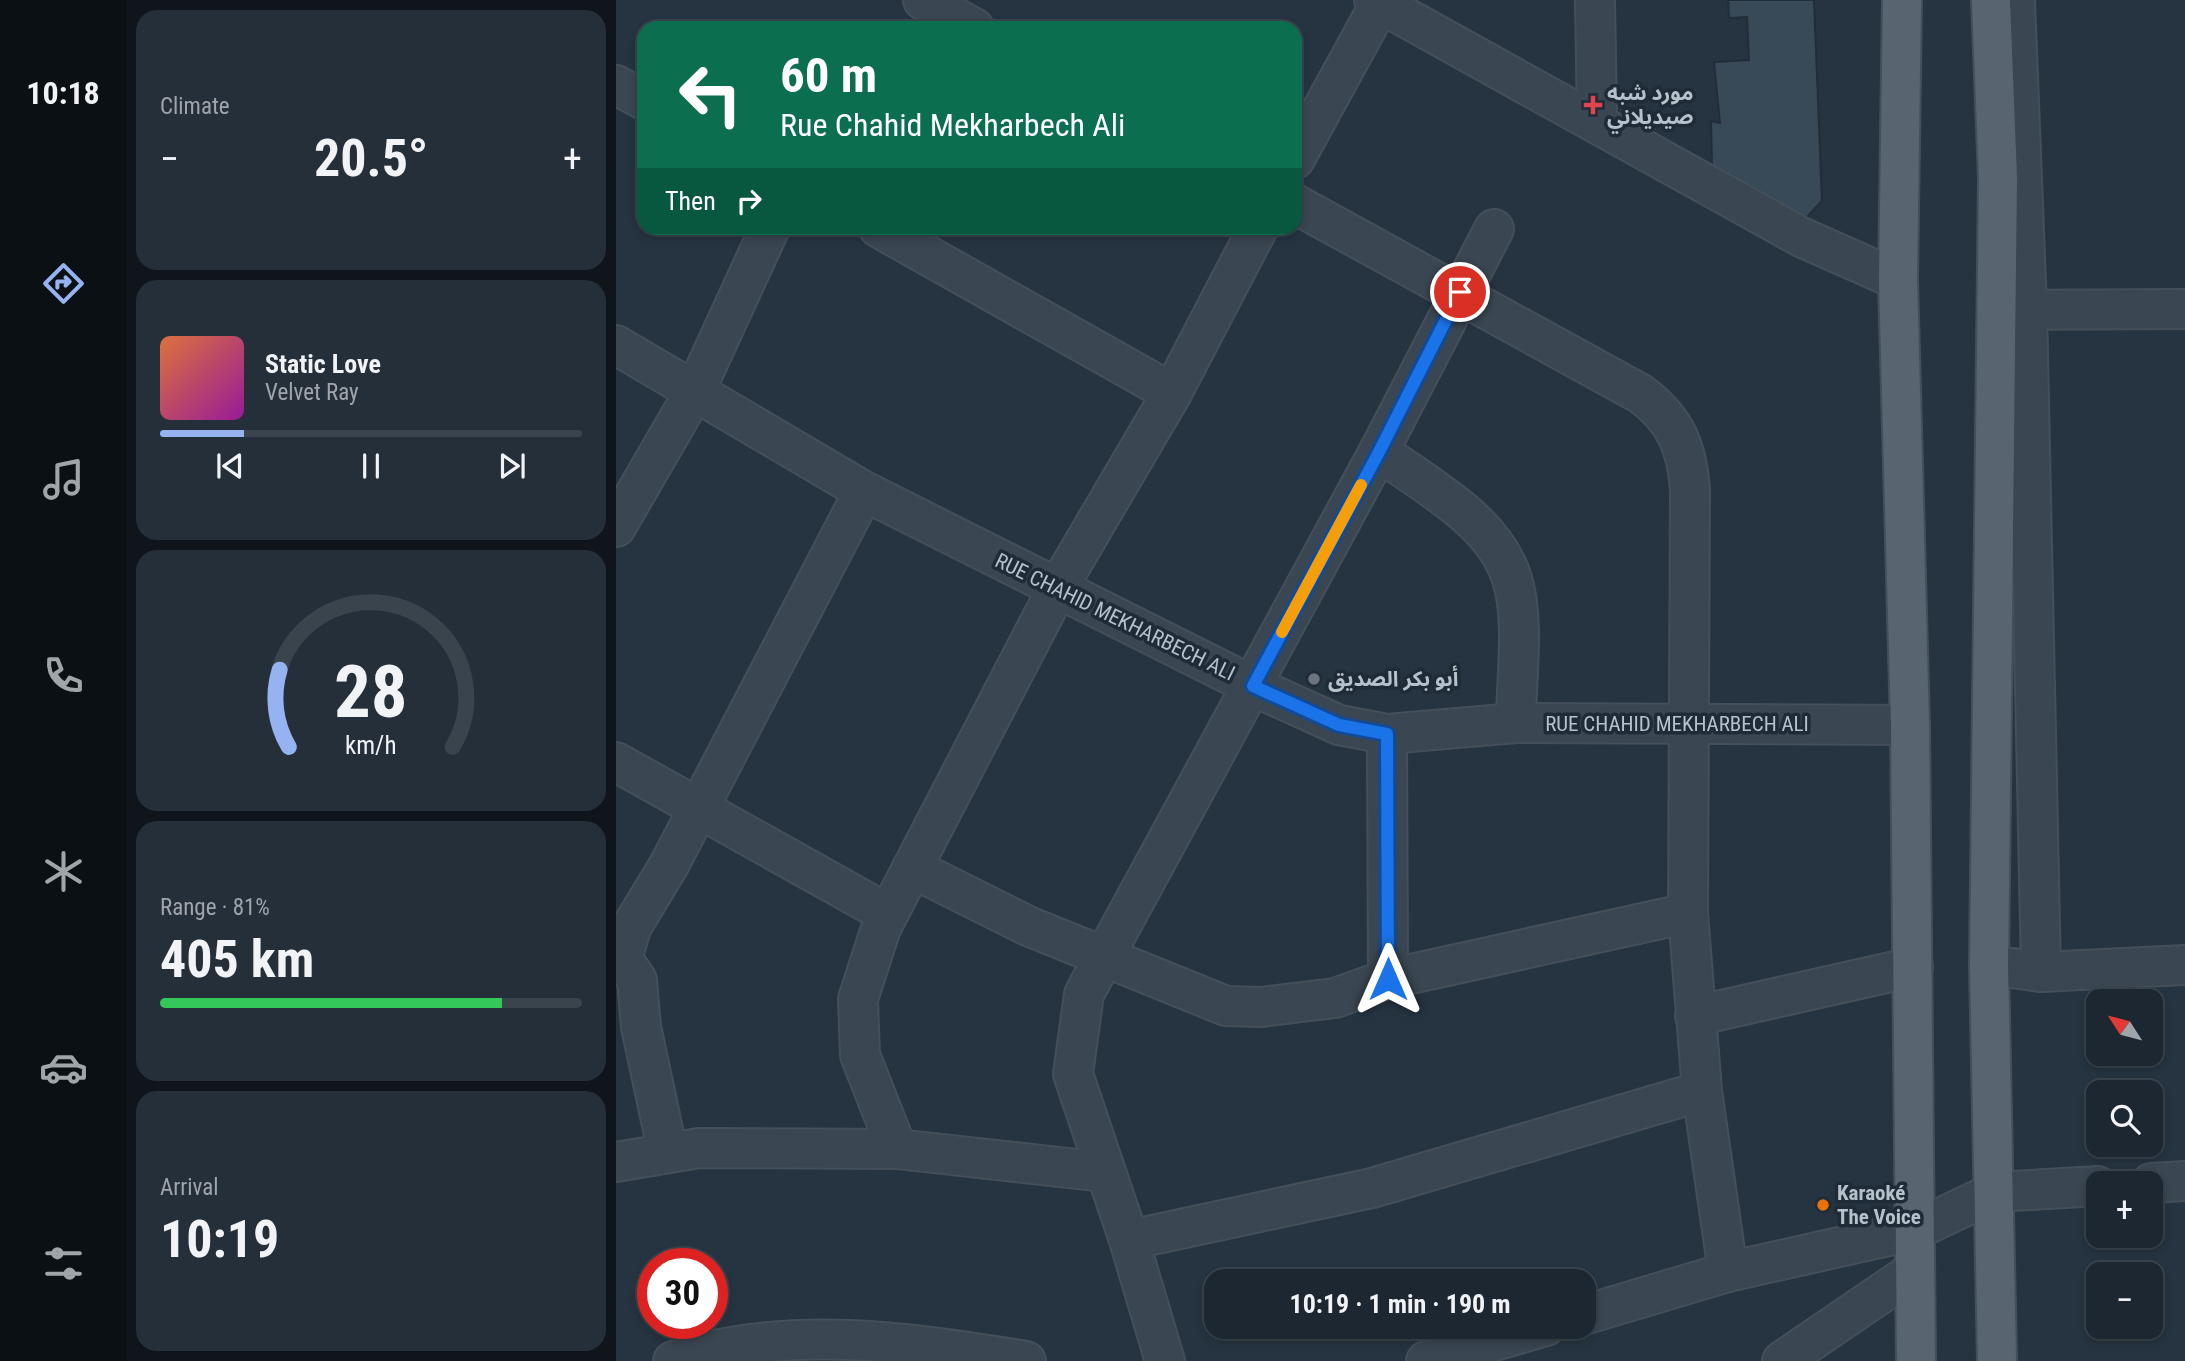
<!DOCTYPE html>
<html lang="en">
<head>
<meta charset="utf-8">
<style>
  :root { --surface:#1c2731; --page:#252f39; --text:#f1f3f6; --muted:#a0a5ab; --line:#3a444d; --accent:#95b2f1 }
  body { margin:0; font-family:"Roboto Condensed","Noto Sans Arabic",sans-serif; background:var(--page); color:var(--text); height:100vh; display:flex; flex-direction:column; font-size:26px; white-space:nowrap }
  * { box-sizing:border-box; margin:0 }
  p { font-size:23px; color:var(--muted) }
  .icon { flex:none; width:38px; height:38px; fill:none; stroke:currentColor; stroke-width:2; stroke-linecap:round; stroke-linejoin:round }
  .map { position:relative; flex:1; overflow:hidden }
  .side { display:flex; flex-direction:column; gap:10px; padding:10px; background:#0f151b; width:490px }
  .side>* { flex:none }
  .banner { position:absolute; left:21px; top:21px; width:665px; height:214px; border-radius:21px; box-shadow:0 4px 10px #0003,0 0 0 2px var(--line); background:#0b6e4f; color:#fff; overflow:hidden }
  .needle { width:46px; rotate:306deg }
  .buttons { position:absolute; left:1470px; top:989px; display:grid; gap:14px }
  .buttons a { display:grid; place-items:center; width:77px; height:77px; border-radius:14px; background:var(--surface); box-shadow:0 4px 10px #0003,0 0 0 2px var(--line); font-size:35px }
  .speed { position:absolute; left:21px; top:1248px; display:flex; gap:14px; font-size:35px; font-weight:700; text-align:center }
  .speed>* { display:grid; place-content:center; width:91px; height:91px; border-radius:50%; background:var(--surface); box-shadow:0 4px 10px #0003,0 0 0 2px var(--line); line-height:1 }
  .speed .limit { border:10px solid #d22; background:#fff; color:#111 }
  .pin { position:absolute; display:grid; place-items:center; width:60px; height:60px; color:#fff; margin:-30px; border:4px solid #fff; border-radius:50%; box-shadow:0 2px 7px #0007 }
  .me { position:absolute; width:77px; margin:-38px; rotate:0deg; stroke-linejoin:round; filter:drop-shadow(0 0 5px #0008) }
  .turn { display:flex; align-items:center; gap:24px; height:147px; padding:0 28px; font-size:32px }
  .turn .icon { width:91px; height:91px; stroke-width:2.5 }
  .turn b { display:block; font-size:49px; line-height:60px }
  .then { display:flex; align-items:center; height:66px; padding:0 28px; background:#0003; gap:14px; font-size:26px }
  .big { font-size:52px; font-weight:700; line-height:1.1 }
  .side .widget { flex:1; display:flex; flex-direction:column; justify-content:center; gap:10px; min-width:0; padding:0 24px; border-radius:21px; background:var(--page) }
  .side .dial { align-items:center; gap:0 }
  .dial svg { height:182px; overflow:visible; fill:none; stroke:var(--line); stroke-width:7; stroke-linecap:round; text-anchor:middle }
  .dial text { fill:var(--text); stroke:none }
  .song { display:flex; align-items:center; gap:21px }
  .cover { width:84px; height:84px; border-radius:10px; background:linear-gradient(135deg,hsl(20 70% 55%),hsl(300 70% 35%)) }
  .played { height:7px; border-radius:4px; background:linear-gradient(90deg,var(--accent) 20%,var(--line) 20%) }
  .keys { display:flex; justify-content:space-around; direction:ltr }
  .heat { display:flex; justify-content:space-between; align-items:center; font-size:38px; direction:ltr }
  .charge { height:10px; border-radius:5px; background:linear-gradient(90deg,#34c759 81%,var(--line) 0) }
  .trip { position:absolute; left:588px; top:1269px; width:392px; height:70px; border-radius:21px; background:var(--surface); box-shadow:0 4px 10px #0003,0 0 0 2px var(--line); font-weight:700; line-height:70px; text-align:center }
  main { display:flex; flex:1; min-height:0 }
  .tabs { display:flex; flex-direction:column; width:126px; justify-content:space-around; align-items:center; background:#0b1014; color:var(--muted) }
  .tabs .icon { width:49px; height:49px }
  .tabs .active { color:var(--accent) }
  .tabs b { font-size:32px; color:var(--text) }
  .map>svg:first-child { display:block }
</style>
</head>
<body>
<main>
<nav class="tabs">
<b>10:18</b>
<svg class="icon active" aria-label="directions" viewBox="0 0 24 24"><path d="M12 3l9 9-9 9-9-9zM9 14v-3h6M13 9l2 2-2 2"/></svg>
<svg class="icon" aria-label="music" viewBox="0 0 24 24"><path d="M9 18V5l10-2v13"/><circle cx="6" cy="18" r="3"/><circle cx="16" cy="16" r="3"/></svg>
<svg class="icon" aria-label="phone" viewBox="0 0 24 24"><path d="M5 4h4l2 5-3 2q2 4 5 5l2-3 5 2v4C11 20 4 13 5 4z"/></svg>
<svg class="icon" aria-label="climate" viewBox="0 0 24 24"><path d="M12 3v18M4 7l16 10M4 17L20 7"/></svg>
<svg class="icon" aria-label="car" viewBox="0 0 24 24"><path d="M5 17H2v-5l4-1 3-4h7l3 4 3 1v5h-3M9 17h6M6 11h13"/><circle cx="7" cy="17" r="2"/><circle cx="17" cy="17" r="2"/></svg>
<svg class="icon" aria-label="filters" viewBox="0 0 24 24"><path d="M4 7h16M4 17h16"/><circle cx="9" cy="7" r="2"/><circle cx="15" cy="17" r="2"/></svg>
</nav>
<section class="side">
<div class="widget"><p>Climate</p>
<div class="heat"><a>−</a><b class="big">20.5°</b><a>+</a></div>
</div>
<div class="widget">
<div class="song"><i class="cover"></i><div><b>Static Love</b><p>Velvet Ray</p></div></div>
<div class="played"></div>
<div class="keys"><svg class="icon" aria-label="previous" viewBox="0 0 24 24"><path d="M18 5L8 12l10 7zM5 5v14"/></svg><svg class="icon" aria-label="pause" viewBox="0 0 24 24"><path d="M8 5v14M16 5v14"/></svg><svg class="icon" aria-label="next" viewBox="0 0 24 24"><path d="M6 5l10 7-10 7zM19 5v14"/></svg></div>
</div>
<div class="widget dial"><svg viewBox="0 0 100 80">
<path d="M14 69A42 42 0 1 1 86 69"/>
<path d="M14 69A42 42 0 0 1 10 35" stroke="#95b2f1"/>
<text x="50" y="56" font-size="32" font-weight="700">28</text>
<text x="50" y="72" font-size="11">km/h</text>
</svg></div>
<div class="widget"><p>Range · 81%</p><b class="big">405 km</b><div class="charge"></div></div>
<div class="widget"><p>Arrival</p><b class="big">10:19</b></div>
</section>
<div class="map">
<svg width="1569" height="1361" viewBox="0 0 1569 1361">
  <rect width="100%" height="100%" fill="#263441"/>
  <path fill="#384957" stroke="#212d38" stroke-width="2" d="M1112,0H1198L1206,201L1189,219L1096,170L1095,121L1104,123L1098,62L1133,60L1131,17L1113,18Z"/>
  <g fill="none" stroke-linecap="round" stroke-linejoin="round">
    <defs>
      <g id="minor">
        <path d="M307,0L358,28"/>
        <path d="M758,0L1185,237L1282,280"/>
        <path d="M979,0L981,123"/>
        <path d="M1399,0L1411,308L1425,972"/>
        <path d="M0,85L28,100"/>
        <path d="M679,159L766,0"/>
        <path d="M679,204L1025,394C1060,420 1071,448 1074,490L1072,913L1086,1091L1112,1272"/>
        <path d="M263,228L556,393"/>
        <path d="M1386,310L1569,309"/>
        <path d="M0,345L248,491L637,686L723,725L771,734L900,723L1294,725"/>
        <path d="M763,451C810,486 878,520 896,579C909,620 900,679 900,723"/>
        <path d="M0,527L80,389L154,228"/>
        <path d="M771,734L772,979"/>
        <path d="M0,762L272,914"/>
        <path d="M296,868L412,926L610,1006L645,1007L719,998L772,979L1072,913"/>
        <path d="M1373,965L1425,972L1569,965"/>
        <path d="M1079,1016L1297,967"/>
        <path d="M281,1149L244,1055L242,999L265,928L441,589L556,393L642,228"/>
        <path d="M52,1153L25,1027L21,980L6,958L16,926L53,865L248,491"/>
        <path d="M0,1162L83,1148L281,1149L488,1172"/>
        <path d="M1535,1183L1569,1181"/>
        <path d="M513,1240L756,1188L1086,1091"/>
        <path d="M968,1315L1112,1272L1299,1230L1379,1192L1482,1186"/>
        <path d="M57,1361C173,1324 293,1342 410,1361"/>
        <path d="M549,1361L513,1240L457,1074L468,994L763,451L878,229"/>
        <path d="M810,1361L930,1326"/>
        <path d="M1166,1361L1298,1271"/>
      </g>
      <g id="major">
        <path d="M1286,0L1282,280L1294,725L1300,1361"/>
        <path d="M1375,0L1382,178L1373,965L1381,1361"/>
      </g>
    </defs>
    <use href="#minor" stroke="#444f5a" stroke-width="42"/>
    <use href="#major" stroke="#444f5a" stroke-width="42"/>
    <use href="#minor" stroke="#3a4651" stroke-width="38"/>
    <use href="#major" stroke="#586571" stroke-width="38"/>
  </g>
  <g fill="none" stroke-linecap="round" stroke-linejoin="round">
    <defs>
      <path id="route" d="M772,979L771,734L723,725L637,686L763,452L844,292"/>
    </defs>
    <use href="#route" stroke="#114b97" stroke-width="18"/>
    <use href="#route" stroke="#1a73e8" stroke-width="12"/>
    <path stroke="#f59e0b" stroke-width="12" d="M666,632L745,485"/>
  </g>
  <path fill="#e0444e" stroke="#1f2b36" stroke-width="2.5" d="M973.5 94.5h7v7h7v7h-7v7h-7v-7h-7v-7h7z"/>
  <circle fill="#6b7280" stroke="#1f2b36" stroke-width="2.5" cx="698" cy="679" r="7"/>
  <circle fill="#e8710a" stroke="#1f2b36" stroke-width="2.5" cx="1207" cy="1205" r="7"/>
  <g text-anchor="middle" stroke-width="7" stroke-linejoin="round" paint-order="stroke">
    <g font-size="21" font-weight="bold" fill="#b7c1cb" stroke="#1f2b36" text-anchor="start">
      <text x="991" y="100">مورد شبه<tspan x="991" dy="24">صيديلاني</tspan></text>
      <text x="712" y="686">أبو بكر الصديق</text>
      <text x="1221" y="1200">Karaoké<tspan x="1221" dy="24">The Voice</tspan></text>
    </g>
    <g font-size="21" fill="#b7c1cb" stroke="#1f2b36">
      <text transform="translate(499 617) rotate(26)" y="7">RUE CHAHID MEKHARBECH ALI</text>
      <text x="1061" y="731">RUE CHAHID MEKHARBECH ALI</text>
    </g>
  </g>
</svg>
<div class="buttons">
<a><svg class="needle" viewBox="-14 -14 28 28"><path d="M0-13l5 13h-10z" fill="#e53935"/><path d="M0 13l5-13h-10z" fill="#a0a5ab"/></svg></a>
<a><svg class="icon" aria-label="search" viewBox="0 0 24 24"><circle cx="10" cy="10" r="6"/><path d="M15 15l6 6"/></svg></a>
<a>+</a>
<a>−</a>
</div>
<div class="speed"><div class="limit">30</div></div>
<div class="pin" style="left:844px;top:292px;background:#d93025"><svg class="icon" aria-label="arrive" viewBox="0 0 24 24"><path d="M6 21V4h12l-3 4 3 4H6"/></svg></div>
<svg class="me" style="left:772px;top:979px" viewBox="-20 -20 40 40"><path d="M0-17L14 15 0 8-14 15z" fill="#1a73e8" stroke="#fff" stroke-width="4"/></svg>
<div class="trip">10:19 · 1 min · 190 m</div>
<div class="banner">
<div class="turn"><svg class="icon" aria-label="left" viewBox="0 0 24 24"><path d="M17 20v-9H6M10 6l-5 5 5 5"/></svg><div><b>60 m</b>Rue Chahid Mekharbech Ali</div></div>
<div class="then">Then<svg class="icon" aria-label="right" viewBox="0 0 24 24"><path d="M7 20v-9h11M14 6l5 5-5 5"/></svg></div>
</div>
</div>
</main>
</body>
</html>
